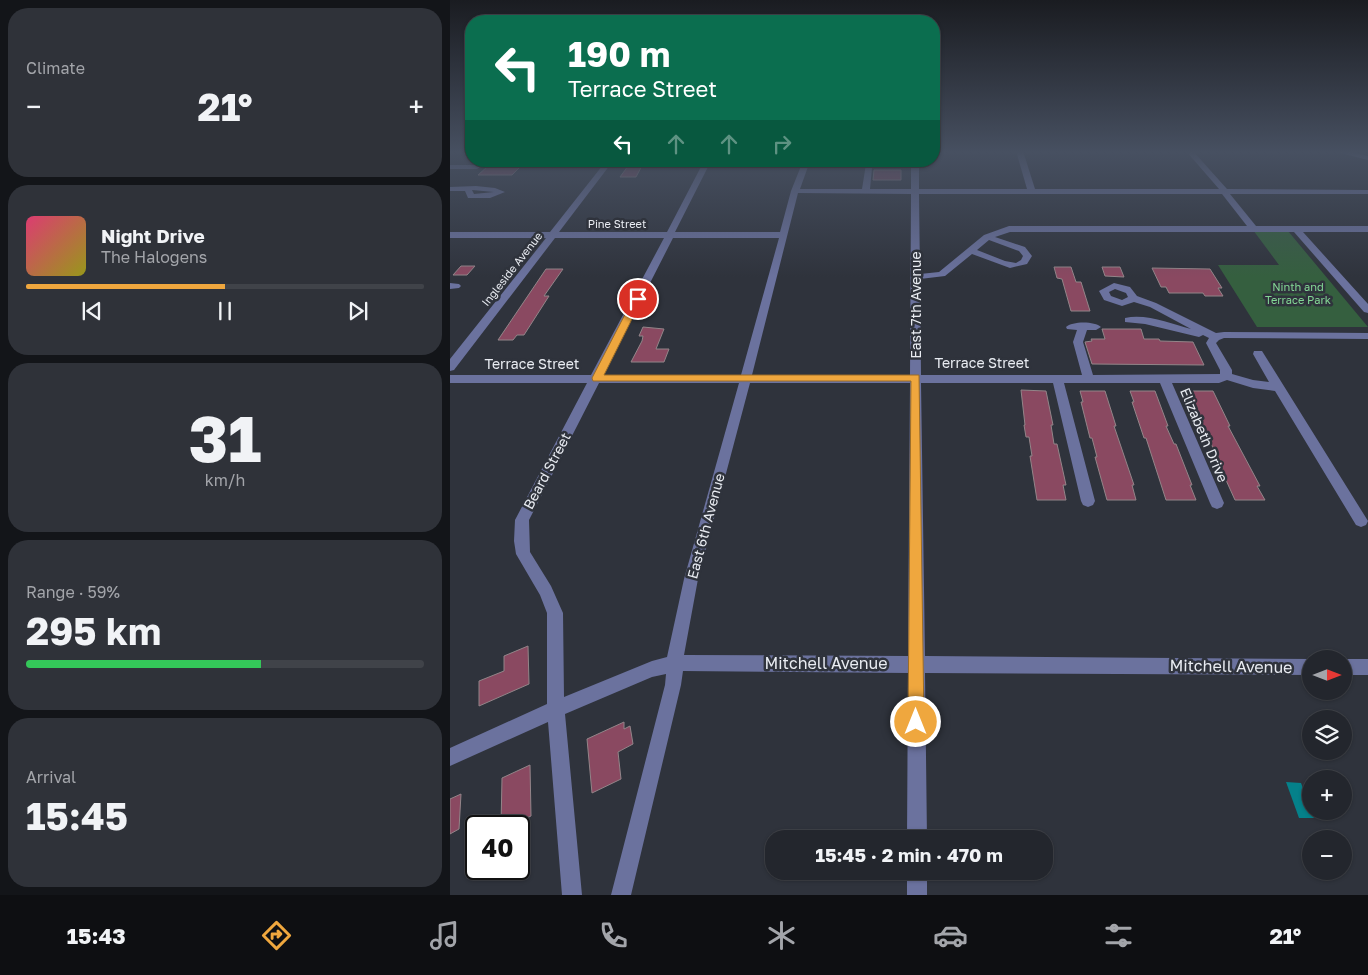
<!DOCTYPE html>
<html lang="en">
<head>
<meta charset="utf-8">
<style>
  :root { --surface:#23262d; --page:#2f3239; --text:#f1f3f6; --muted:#a3a5aa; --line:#404349; --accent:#efa73e }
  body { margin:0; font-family:"Golos Text",sans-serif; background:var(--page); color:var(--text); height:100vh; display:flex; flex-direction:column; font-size:19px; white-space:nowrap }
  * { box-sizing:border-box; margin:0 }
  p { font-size:16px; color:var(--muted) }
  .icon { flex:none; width:28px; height:28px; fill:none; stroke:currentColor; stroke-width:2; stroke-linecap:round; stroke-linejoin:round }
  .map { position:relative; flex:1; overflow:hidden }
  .side { display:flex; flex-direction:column; gap:8px; padding:8px; background:#131519; width:450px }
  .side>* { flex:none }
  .top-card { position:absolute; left:15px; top:15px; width:475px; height:152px; border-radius:20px; box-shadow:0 1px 4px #0004,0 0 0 1px var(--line); background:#0b6e4f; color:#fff; overflow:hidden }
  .needle { width:32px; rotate:90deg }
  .fabs { position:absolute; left:852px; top:650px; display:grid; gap:10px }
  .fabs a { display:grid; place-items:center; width:50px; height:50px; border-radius:50%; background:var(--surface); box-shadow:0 1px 4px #0004,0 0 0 1px var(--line); font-size:25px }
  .speed { position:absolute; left:15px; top:815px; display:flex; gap:10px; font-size:25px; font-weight:700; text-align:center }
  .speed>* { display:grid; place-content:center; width:65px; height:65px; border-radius:50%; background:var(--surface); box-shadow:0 1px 4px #0004,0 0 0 1px var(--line); line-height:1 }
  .speed .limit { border:2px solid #111; border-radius:8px; background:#fff; color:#111 }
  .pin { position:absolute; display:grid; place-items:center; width:42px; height:42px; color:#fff; margin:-21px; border:2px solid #fff; border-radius:50%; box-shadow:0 1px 5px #0007 }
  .me { position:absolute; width:55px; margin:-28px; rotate:0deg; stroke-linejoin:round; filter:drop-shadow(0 0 4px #0008) }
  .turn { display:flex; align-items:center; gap:18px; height:105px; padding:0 20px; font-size:22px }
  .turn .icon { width:65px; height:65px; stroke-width:2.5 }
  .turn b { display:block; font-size:35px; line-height:42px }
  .lanes { display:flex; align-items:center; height:48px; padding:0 20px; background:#0003; justify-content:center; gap:25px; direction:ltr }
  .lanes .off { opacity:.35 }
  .big { font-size:38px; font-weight:700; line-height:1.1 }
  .side .card { flex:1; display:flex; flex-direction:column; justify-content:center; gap:8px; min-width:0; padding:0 18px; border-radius:20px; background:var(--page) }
  .side .dial { align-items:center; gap:0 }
  .dial b { font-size:65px; line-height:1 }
  .song { display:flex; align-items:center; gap:15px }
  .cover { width:60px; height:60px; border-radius:8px; background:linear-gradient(135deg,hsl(340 70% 55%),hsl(60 70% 35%)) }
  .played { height:5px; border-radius:2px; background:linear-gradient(90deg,var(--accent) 50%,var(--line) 50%) }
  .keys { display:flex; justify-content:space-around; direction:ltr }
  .heat { display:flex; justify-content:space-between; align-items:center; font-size:28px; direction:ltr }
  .charge { height:8px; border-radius:4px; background:linear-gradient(90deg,#34c759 59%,var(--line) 0) }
  .trip { position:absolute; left:315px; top:830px; width:288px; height:50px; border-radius:20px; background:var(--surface); box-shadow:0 1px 4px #0004,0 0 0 1px var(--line); font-weight:700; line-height:50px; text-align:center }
  .tabs { display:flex; height:80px; justify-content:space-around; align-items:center; background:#0e0f12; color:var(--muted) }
  .tabs .icon { width:35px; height:35px }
  .tabs .on { color:var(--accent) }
  .tabs b { font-size:22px; color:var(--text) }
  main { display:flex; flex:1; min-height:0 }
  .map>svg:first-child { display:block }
</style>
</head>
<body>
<main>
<section class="side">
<div class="card"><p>Climate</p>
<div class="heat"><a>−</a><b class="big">21°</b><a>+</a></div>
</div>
<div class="card">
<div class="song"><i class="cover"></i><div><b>Night Drive</b><p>The Halogens</p></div></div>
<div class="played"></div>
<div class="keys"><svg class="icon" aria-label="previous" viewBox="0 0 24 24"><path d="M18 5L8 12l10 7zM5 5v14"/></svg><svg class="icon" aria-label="pause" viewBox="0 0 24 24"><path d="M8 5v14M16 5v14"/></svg><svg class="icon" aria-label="next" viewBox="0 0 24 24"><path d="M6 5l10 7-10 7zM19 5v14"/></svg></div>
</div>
<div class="card dial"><b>31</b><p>km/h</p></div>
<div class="card"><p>Range · 59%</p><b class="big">295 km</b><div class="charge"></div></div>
<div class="card"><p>Arrival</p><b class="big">15:45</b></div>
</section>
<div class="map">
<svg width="918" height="895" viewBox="0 0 918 895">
  <rect width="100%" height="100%" fill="#2f333c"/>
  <path fill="#355f3f" d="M803,230L838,231L918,327H807L768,265H829Z"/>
  <path fill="#05818a" d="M836,782L851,783L864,818H849Z"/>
  <g fill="#8a4961" stroke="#938589">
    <path d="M181,162H194L186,177H170Z"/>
    <path d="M38,166H71L62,175H28Z"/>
    <path d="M424,170H451V180H423Z"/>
    <path d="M11,266H25L17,275H3Z"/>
    <path d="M604,267H621L626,282H631L640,311H621L612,279L607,278Z"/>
    <path d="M652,267H670L674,277L655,276Z"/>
    <path d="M702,268L760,269L772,288H768L773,296H755L753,293H719L716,287H711Z"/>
    <path d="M96,269H113L94,296H99L74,335H67L63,340H48Z"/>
    <path d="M193,327L214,329L206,349H219L214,362H181L192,341L193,336H189Z"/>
    <path d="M652,329H691L694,339H709L710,341L743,342L754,365L642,364L635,342L642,341L641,339H655Z"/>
    <path d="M571,390L596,391L603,425H601L604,444H607L616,485H613L616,500H587L580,456H582L579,437H576L574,425H575Z"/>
    <path d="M630,391H655L666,426H664L684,485H682L686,500H657L645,457H647L642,438H640L631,402H633Z"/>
    <path d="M680,391H705L718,426H716L724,444H726L742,485H740L746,500H716L696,438H694L682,402H684Z"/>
    <path d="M738,391H763L780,426H778L810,486H807L815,500H785L766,458H768L741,403H743Z"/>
    <path d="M78,646L79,684L29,706V681L54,671V656Z"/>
    <path d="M174,722V729L180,726L183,744L168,752L171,779L142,793L137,739Z"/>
    <path d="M80,765L81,816L59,826H51L52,778Z"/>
    <path d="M11,794L9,829L0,834V799Z"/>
  </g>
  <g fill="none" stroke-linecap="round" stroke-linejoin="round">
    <g fill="#6b729e" fill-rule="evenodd">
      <path d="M566,151H573L585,189H769L736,151H743L777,189L918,190V194H780L806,226H918V232H853L918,304V313L914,312L844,232H560L545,237L575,247L582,256L577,264L560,268L522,254L495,276L470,279L471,375H632L623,342L627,330L617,329L616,327C622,321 645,321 651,327L646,330H637L633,342L643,375L770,374V370L756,343L759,338L753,335L749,337L695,324L675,322V318C696,313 721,324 741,329L700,307L684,302L672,306L654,300L649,291L664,283L680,287L687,296L706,303L766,333L774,332L918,333V339L774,338L769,340L766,343L782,370V374L803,380L819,382L803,354L804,351H812L918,521L916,525L911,527L906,525L825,391L803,388L777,380L769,383H722L774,503L772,507L767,509L762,507L760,503L710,383H614L645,501L643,505L638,507L633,505L631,501L603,383H471L475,656L861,659V675L475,673L477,839H457L458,673L233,671L231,685L181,895H161L215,685L216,674L202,677L115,714L132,895H112L98,722L0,766V748L97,704V613L90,595L66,554L64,541L65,520L137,383H0V375H141L214,238H105L4,370L0,371V359L96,238H0V232H100L156,161H163L109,232H217L254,161H261L225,232H330L341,191L353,161H360L350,189H412L416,164L469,161V189H577ZM461,166V189H420L422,168ZM348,193L461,194L460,375H302ZM469,194H772L797,226H559L534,235L489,272L470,274ZM223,238H329L291,375H153ZM539,240L569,251L573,256L571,260L566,263L555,261L527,250ZM665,289L676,293L678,297L672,300L661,296L659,292ZM149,383H289L234,579L217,657L202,661L114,697L113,613L101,586L80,552L79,520ZM300,383H460L458,656L234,655L248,579Z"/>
      <path d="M883,151H897L918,156V160Z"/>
      <path d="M31,161H39L27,169H0V165H25Z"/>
      <path d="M41,161H71L68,163L44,164Z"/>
      <path d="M26,186L45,188L55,192L40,198H18L15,191H0V187ZM22,190L44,192L24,194Z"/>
      <path d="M0,283L9,284L11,286L9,288L0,289Z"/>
      <rect x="894" y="659" width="24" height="16"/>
      <rect x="457" y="871" width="20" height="24"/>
    </g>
  </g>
  <linearGradient id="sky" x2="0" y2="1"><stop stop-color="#1a1c21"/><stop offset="0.55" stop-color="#475061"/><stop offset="1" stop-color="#475061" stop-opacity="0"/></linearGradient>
  <rect width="918" height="277" fill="url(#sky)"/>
  <path fill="#efa73e" stroke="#9b6d28" d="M188,296L192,299L154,375H469L474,722L472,727L466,730L461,727L458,722L461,381H143L142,378L183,299Z"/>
  <g text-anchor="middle" stroke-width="5" stroke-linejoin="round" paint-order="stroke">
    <g font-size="11" fill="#e9ecf2" stroke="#2f333c">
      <text x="167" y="228">Pine Street</text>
      <text transform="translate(62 269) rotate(-52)" y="4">Ingleside Avenue</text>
    </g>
    <g font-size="11" fill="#83d695" stroke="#2f333c">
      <text x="848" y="291">Ninth and<tspan x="848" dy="13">Terrace Park</tspan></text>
    </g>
    <g font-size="14" fill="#e9ecf2" stroke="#2f333c">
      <text transform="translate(466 305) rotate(-90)" y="5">East 7th Avenue</text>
      <text x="532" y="368">Terrace Street</text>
      <text x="82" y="369">Terrace Street</text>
      <text transform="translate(754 435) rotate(67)" y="5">Elizabeth Drive</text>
      <text transform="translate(97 471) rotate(-62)" y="5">Beard Street</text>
      <text transform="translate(256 526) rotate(-75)" y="5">East 6th Avenue</text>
    </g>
    <g font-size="16" fill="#e9ecf2" stroke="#2f333c">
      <text x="376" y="669">Mitchell Avenue</text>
      <text transform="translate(781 666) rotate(1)" y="6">Mitchell Avenue</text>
    </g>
  </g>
</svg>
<div class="fabs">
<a><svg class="needle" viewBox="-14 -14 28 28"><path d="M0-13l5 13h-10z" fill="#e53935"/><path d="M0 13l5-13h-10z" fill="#a3a5aa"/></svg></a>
<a><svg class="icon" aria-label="layers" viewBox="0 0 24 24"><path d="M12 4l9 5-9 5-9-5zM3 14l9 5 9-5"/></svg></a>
<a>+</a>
<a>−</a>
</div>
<div class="speed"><div class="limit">40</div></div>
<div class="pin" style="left:188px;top:299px;background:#d93025"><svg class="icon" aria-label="arrive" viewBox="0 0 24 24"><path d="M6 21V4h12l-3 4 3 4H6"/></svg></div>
<svg class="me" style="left:466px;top:722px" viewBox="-20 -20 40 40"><circle r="17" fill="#efa73e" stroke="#fff" stroke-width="3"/><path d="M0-11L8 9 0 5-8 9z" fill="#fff"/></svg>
<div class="trip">15:45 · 2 min · 470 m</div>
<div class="top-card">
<div class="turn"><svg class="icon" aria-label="left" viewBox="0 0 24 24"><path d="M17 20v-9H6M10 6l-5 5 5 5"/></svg><div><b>190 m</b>Terrace Street</div></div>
<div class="lanes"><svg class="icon" aria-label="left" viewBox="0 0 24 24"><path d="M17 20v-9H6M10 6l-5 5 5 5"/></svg><svg class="icon off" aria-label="ahead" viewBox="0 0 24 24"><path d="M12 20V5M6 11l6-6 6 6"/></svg><svg class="icon off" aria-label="ahead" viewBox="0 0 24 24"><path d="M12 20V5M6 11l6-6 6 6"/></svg><svg class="icon off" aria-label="right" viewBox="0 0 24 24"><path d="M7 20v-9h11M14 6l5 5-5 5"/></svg></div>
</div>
</div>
</main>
<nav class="tabs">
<b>15:43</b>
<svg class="icon on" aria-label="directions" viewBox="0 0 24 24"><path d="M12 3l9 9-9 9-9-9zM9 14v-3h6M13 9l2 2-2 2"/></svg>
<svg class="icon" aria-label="music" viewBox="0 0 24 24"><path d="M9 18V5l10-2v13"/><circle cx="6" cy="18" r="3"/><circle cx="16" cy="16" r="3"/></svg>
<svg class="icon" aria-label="phone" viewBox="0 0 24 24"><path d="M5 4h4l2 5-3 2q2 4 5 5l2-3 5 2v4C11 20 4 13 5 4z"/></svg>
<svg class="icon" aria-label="climate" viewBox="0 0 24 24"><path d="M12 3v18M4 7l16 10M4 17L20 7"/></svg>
<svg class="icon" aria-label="car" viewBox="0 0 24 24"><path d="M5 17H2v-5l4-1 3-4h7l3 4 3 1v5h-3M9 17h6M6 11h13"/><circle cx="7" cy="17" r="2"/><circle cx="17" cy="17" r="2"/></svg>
<svg class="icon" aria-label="filters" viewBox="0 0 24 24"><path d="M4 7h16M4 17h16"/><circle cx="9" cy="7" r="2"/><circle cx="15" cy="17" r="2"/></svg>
<b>21°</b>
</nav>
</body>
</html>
